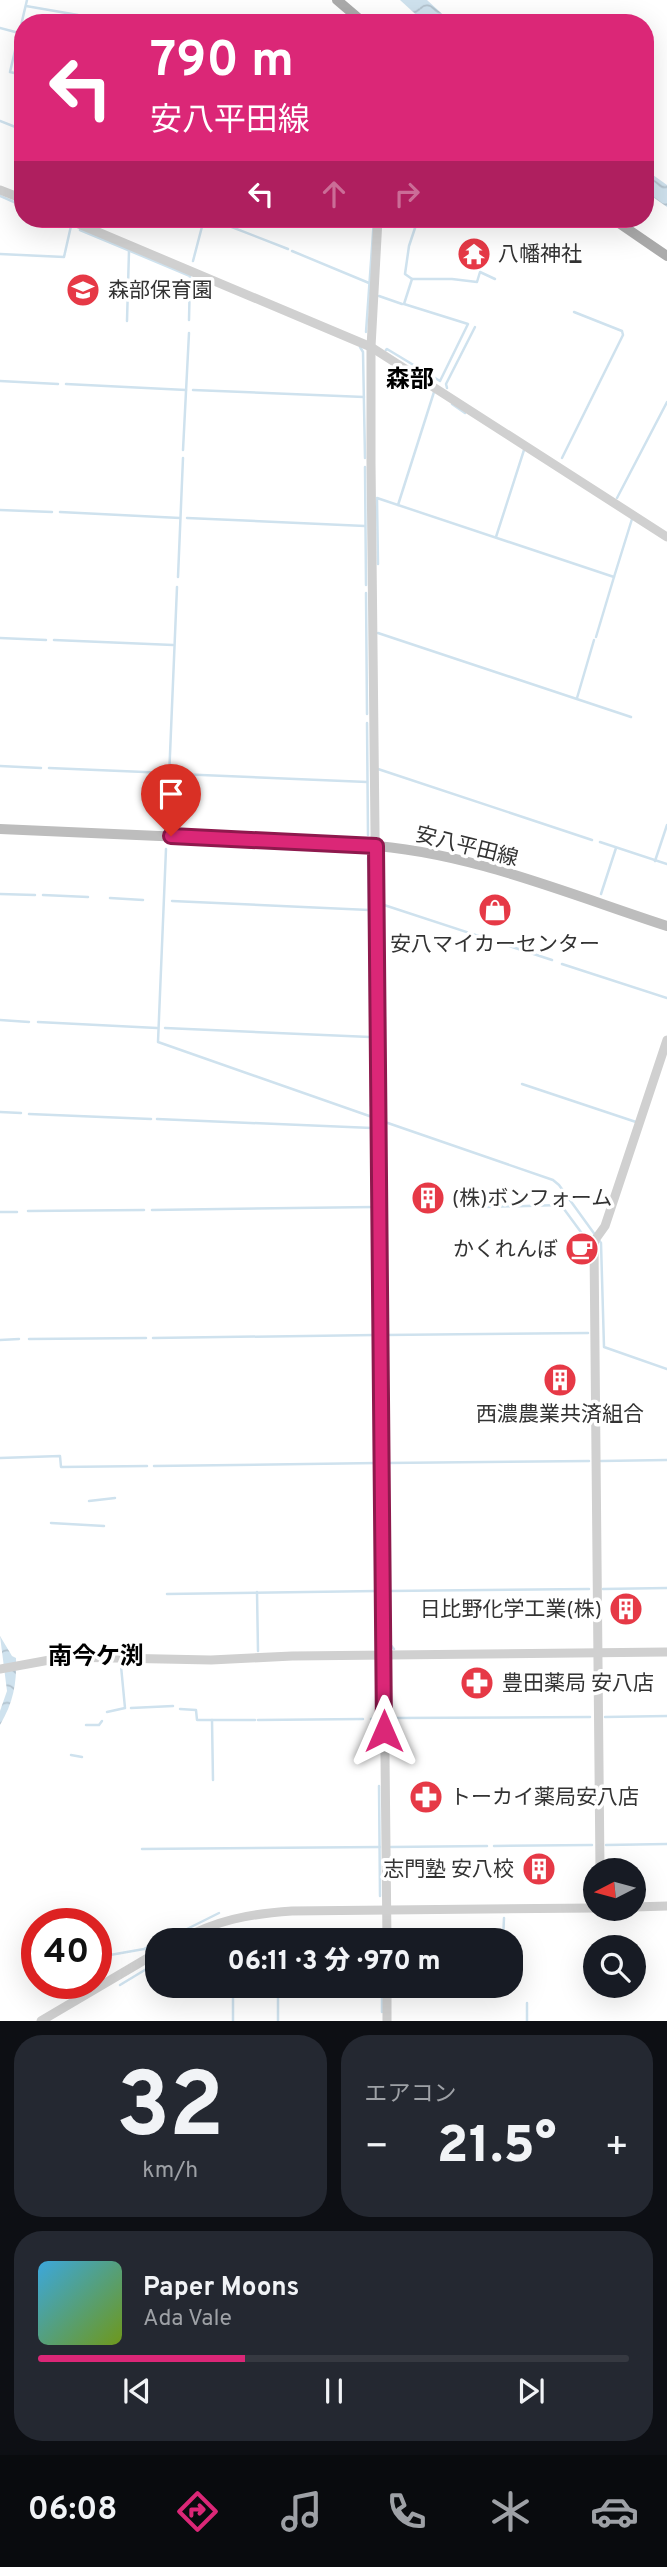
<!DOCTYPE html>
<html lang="ja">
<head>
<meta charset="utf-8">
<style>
  :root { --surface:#171b24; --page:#242831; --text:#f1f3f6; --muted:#9ea1a6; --line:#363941; --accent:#db2777 }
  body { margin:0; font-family:Overpass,"Noto Sans JP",sans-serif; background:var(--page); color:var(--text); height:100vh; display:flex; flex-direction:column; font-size:26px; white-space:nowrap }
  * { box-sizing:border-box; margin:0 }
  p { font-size:23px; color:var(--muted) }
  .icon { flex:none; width:38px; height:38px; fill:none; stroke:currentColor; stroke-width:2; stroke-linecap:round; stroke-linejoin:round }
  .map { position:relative; height:2021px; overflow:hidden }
  .panel { display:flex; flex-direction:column; gap:14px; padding:14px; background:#0d0f14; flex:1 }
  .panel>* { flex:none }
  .top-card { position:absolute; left:14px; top:14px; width:640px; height:214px; border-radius:28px; box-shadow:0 7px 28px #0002; background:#db2777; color:#fff; overflow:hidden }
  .needle { width:46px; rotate:264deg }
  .fabs { position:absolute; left:583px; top:1858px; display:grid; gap:14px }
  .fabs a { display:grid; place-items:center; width:63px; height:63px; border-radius:50%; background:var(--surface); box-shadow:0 7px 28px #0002; font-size:35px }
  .speed { position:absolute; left:21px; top:1908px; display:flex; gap:14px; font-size:35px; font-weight:700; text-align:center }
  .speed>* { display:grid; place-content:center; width:91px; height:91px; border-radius:50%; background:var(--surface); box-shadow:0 7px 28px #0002; line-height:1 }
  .speed .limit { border:10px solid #d22; background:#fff; color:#111 }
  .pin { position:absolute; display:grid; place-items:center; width:60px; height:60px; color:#fff; margin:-72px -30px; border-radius:50% 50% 50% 0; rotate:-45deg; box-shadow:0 0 7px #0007 }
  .pin .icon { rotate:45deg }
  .me { position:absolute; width:77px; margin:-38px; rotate:0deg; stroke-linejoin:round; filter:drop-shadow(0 0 5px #0008) }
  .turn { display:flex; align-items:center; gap:24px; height:147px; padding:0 21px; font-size:32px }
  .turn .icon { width:91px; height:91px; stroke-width:2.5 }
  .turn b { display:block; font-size:49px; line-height:60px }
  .lanes { display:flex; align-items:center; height:66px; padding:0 21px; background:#0003; justify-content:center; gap:35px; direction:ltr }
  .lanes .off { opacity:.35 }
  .big { font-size:52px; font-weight:800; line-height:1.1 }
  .panel .card { flex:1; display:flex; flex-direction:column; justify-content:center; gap:10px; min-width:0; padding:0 24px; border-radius:28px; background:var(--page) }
  .panel .dial { align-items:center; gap:0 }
  .dial b { font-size:91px; line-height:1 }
  .song { display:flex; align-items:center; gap:21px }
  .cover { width:84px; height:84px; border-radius:10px; background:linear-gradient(135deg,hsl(200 70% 55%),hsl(80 70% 35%)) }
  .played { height:7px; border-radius:4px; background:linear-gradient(90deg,var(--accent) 35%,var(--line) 35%) }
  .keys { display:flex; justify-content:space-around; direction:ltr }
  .heat { display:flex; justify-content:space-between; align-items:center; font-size:38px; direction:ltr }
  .panel .tiles { flex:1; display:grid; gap:14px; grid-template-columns:1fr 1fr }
  .card:last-child { grid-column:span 2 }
  .trip { position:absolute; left:145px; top:1928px; width:378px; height:70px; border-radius:28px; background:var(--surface); box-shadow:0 7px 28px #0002; font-weight:800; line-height:70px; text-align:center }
  .menu { display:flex; height:112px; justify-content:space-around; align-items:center; background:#090b0e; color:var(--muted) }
  .menu .icon { width:49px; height:49px }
  .menu .selected { color:var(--accent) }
  .menu b { font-size:32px; color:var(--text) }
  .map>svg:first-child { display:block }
</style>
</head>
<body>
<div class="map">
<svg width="667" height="2021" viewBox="0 0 667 2021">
  <defs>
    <pattern id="water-waves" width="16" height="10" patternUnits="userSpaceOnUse" patternTransform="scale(1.75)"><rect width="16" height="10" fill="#cfe2ee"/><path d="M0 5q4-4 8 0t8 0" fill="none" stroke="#b2c2cd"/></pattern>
  </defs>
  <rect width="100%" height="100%" fill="#fff"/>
  <g fill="url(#water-waves)">
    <path d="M400,0H427L452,23H425Z"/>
    <path d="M646,170L667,185V207L646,192Z"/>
    <path d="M0,1636L12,1656L16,1658C17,1684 13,1703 0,1725V1711L7,1691Z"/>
  </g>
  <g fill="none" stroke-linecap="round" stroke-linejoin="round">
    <g stroke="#cfe2ee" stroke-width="2.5">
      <path d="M26,6L78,15"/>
      <path d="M0,28L19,33"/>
      <path d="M23,75L10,72L27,0"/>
      <path d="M0,121L23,130"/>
      <path d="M0,196L23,206"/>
      <path d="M211,219L288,249"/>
      <path d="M80,230L190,276L189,320"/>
      <path d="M292,251L369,283"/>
      <path d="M0,254L64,257L71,226L54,219"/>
      <path d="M193,261L204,219"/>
      <path d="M412,279H452L477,282L480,272L495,279"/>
      <path d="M379,296L402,304"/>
      <path d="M127,321L129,251"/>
      <path d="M366,332L374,219"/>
      <path d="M360,347L363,352L365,458"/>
      <path d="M386,350L387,349L440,381L468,324L404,304L412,279L405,274L409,246L418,219"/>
      <path d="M0,381L58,384"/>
      <path d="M66,384L186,390"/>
      <path d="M447,388L446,384L475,327"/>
      <path d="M193,390L364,397"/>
      <path d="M452,404L465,413"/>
      <path d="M183,450L189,333"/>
      <path d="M562,458L623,335L622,331L574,312"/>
      <path d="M365,467L366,585"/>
      <path d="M617,498L667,402"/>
      <path d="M398,505L434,392"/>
      <path d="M0,510L52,512"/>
      <path d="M60,512L180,518"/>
      <path d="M187,518L365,526"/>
      <path d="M496,537L524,450"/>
      <path d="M378,564L377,498L614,577L632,519"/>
      <path d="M178,577L183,458"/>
      <path d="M366,593L367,714"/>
      <path d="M378,633L631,717"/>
      <path d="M596,637L614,577"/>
      <path d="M0,638L46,640"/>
      <path d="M54,640L173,645"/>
      <path d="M577,698L594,640"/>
      <path d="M367,723L368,835"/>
      <path d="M0,766L41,768"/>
      <path d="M49,768L168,773"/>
      <path d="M378,769L592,840"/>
      <path d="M177,774L367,782"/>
      <path d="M167,826L177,587"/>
      <path d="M600,842L667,864"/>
      <path d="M166,849L158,1042L375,1118"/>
      <path d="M368,858L370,971"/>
      <path d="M655,861L667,825"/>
      <path d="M0,894L35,895"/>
      <path d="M601,894L616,848"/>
      <path d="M43,895L88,897"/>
      <path d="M110,898L143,900"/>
      <path d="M172,901L369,910"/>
      <path d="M381,904L552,960"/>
      <path d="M562,964L667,998"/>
      <path d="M370,975L371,1106"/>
      <path d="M0,1020L29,1022"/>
      <path d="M38,1022L157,1028"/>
      <path d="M165,1028L370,1037"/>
      <path d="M522,1084L636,1122"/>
      <path d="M0,1112L21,1113"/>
      <path d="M29,1114L151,1119"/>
      <path d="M157,1119L372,1128V1125"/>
      <path d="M382,1121L553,1180L559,1185L601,1243L604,1347L667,1369"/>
      <path d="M373,1129L374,1139"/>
      <path d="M374,1148L375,1268"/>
      <path d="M484,1207L561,1205L589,1243V1254"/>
      <path d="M152,1210L374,1207"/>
      <path d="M28,1211L144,1210"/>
      <path d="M0,1212H17"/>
      <path d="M375,1276L376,1396"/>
      <path d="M384,1276L385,1302"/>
      <path d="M153,1338L375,1335"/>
      <path d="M29,1339L146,1338"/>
      <path d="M0,1340L19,1339"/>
      <path d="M386,1395L385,1335L588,1333"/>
      <path d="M375,1403L377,1524"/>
      <path d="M0,1458L60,1456L61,1467L147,1466"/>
      <path d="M601,1461L667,1460"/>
      <path d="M387,1463L589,1461"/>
      <path d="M154,1466L377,1463"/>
      <path d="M89,1501L115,1498"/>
      <path d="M51,1523L104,1526"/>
      <path d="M377,1530V1640"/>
      <path d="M603,1589L667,1588"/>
      <path d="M257,1592L258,1651"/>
      <path d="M167,1594L377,1591"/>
      <path d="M394,1649L389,1643V1591L589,1589"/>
      <path d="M131,1708L173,1706"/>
      <path d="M180,1709L196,1710L197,1720H255"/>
      <path d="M107,1712L125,1708L121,1666"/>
      <path d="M605,1717L667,1716"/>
      <path d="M389,1718L590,1717"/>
      <path d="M371,1719L380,1718"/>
      <path d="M212,1720L213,1780"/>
      <path d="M258,1720L363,1719"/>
      <path d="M86,1725H99L102,1721"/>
      <path d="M71,1755L82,1757"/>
      <path d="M379,1786L380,1896"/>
      <path d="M606,1845L667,1844"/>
      <path d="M494,1846L592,1845"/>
      <path d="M391,1847L487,1846"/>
      <path d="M142,1849L380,1847"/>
      <path d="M177,1934L219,1913"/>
      <path d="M164,1941L166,1940"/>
      <path d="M503,1941L504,1918"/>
      <path d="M110,1955L144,1949L158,1943"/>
      <path d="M120,1985L158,1962"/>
      <path d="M184,1986L185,1991"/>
      <path d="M233,1986V2021"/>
      <path d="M278,1986V2021"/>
      <path d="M382,1986V2012"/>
      <path d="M527,2003V2021"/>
    </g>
    <g stroke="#d0d0d0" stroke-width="9">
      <path d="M0,190L23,199"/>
      <path d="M67,219L371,347L667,537"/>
      <path d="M378,219L371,347V462L387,1941"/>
      <path d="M0,1669L66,1657L211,1660L292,1656L667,1652"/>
      <path d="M600,1871L594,1246L595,1240L605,1226L667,1040"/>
      <path d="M634,1907L667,1906"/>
      <path d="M178,1941C217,1920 248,1914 292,1911L595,1908"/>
      <path d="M387,1986V2021"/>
      <path d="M41,2021L158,1952"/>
    </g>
    <path stroke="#bdbdbd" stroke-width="10" d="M0,829L363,845C468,851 568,894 667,926"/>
    <g stroke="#ababab" stroke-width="10">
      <path d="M337,0L364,23"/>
      <path d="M613,219L667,256"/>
    </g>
  </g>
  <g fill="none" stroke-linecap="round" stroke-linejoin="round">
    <defs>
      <path id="route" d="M171,836L376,846L384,1731"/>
    </defs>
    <use href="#route" stroke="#8e194d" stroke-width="18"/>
    <use href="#route" stroke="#db2777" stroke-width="12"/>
  </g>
  <defs>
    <symbol id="temple-disc" viewBox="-11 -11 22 22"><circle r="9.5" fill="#e63946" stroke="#fff"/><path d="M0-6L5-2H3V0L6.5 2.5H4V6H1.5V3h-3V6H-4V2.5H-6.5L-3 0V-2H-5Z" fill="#fff"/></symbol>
    <symbol id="school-disc" viewBox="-11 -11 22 22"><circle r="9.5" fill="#e63946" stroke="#fff"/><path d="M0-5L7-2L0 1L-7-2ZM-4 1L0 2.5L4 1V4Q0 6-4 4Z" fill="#fff"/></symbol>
    <symbol id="shop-disc" viewBox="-11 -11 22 22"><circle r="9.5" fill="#e63946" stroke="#fff"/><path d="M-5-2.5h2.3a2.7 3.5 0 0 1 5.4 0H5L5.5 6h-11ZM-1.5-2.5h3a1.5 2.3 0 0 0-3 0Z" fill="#fff"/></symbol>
    <symbol id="building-disc" viewBox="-11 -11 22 22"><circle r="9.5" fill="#e63946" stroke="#fff"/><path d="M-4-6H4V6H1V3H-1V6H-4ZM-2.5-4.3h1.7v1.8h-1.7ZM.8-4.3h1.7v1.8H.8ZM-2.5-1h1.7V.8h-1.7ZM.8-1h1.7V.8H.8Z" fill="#fff"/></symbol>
    <symbol id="cafe-disc" viewBox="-11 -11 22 22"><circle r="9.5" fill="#e63946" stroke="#fff"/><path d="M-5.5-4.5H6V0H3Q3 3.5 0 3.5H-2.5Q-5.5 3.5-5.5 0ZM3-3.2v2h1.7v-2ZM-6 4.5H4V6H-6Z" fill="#fff"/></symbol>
    <symbol id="pharmacy-disc" viewBox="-11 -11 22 22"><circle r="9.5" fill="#e63946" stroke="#fff"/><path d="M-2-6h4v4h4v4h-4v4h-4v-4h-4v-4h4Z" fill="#fff"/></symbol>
  </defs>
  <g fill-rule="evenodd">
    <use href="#temple-disc" x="455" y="235" width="38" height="38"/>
    <use href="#school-disc" x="64" y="271" width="38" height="38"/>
    <use href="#shop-disc" x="476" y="891" width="38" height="38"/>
    <use href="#building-disc" x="409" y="1179" width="38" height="38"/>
    <use href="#cafe-disc" x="563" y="1230" width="38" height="38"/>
    <use href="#building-disc" x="541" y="1361" width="38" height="38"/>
    <use href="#building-disc" x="607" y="1590" width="38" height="38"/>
    <use href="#pharmacy-disc" x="458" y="1664" width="38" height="38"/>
    <use href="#pharmacy-disc" x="407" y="1778" width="38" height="38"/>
    <use href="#building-disc" x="520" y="1850" width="38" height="38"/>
  </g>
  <g text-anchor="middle" stroke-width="7" stroke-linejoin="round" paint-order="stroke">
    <g font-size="21" fill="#333" stroke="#fff" text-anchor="start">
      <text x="498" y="261">八幡神社</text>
      <text x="108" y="297">森部保育園</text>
      <text x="495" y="951" text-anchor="middle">安八マイカーセンター</text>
      <text x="452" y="1205">(株)ボンフォーム</text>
      <text x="558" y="1256" text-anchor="end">かくれんぼ</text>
      <text x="560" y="1421" text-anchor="middle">西濃農業共済組合</text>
      <text x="602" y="1616" text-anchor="end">日比野化学工業(株)</text>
      <text x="502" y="1690">豊田薬局 安八店</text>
      <text x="450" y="1804">トーカイ薬局安八店</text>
      <text x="514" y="1876" text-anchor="end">志門塾 安八校</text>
    </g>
    <g font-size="21" fill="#333" stroke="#fff">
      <text transform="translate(467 846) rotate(14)" y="7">安八平田線</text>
    </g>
    <g font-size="24" font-weight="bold" fill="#000" stroke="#fff">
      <text x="410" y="387">森部</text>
      <text x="96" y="1664">南今ケ渕</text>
    </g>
  </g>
</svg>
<div class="fabs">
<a><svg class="needle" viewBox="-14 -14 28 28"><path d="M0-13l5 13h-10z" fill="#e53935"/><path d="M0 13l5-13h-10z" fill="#9ea1a6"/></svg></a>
<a><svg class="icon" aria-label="search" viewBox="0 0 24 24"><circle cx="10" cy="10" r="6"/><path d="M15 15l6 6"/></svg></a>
</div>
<div class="speed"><div class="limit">40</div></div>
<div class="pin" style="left:171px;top:836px;background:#d93025"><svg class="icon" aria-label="arrive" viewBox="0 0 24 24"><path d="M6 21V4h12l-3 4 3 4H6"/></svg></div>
<svg class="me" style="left:384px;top:1731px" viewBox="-20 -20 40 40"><path d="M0-17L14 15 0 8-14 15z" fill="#db2777" stroke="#fff" stroke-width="4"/></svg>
<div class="trip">06:11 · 3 分 · 970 m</div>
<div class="top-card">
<div class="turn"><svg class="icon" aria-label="left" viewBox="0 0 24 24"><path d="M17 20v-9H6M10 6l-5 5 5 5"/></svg><div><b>790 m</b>安八平田線</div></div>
<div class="lanes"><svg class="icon" aria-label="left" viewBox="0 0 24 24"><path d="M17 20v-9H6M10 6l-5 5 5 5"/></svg><svg class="icon off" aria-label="ahead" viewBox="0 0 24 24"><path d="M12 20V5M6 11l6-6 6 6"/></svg><svg class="icon off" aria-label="right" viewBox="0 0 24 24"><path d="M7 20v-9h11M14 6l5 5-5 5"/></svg></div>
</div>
</div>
<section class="panel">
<div class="tiles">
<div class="card dial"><b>32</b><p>km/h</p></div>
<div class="card"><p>エアコン</p>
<div class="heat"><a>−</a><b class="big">21.5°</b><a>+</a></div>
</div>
<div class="card">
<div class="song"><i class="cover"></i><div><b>Paper Moons</b><p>Ada Vale</p></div></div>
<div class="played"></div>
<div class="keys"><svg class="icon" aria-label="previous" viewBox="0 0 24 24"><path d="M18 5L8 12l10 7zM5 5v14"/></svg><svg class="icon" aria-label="pause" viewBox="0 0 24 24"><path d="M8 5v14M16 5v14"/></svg><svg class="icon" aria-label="next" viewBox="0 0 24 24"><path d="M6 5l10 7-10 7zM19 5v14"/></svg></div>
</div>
</div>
</section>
<nav class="menu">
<b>06:08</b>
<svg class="icon selected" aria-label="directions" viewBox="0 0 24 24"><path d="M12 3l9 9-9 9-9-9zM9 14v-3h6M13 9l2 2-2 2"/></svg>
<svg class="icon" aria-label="music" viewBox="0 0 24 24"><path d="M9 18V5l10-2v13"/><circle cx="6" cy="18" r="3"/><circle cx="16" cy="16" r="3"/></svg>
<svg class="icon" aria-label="phone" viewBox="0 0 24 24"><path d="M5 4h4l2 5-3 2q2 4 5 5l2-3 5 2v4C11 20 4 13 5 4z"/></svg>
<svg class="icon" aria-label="climate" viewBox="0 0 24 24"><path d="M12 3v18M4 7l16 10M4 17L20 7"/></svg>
<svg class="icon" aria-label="car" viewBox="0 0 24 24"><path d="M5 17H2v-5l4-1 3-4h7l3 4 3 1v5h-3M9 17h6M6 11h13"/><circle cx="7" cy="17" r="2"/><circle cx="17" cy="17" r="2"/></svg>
</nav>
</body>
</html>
